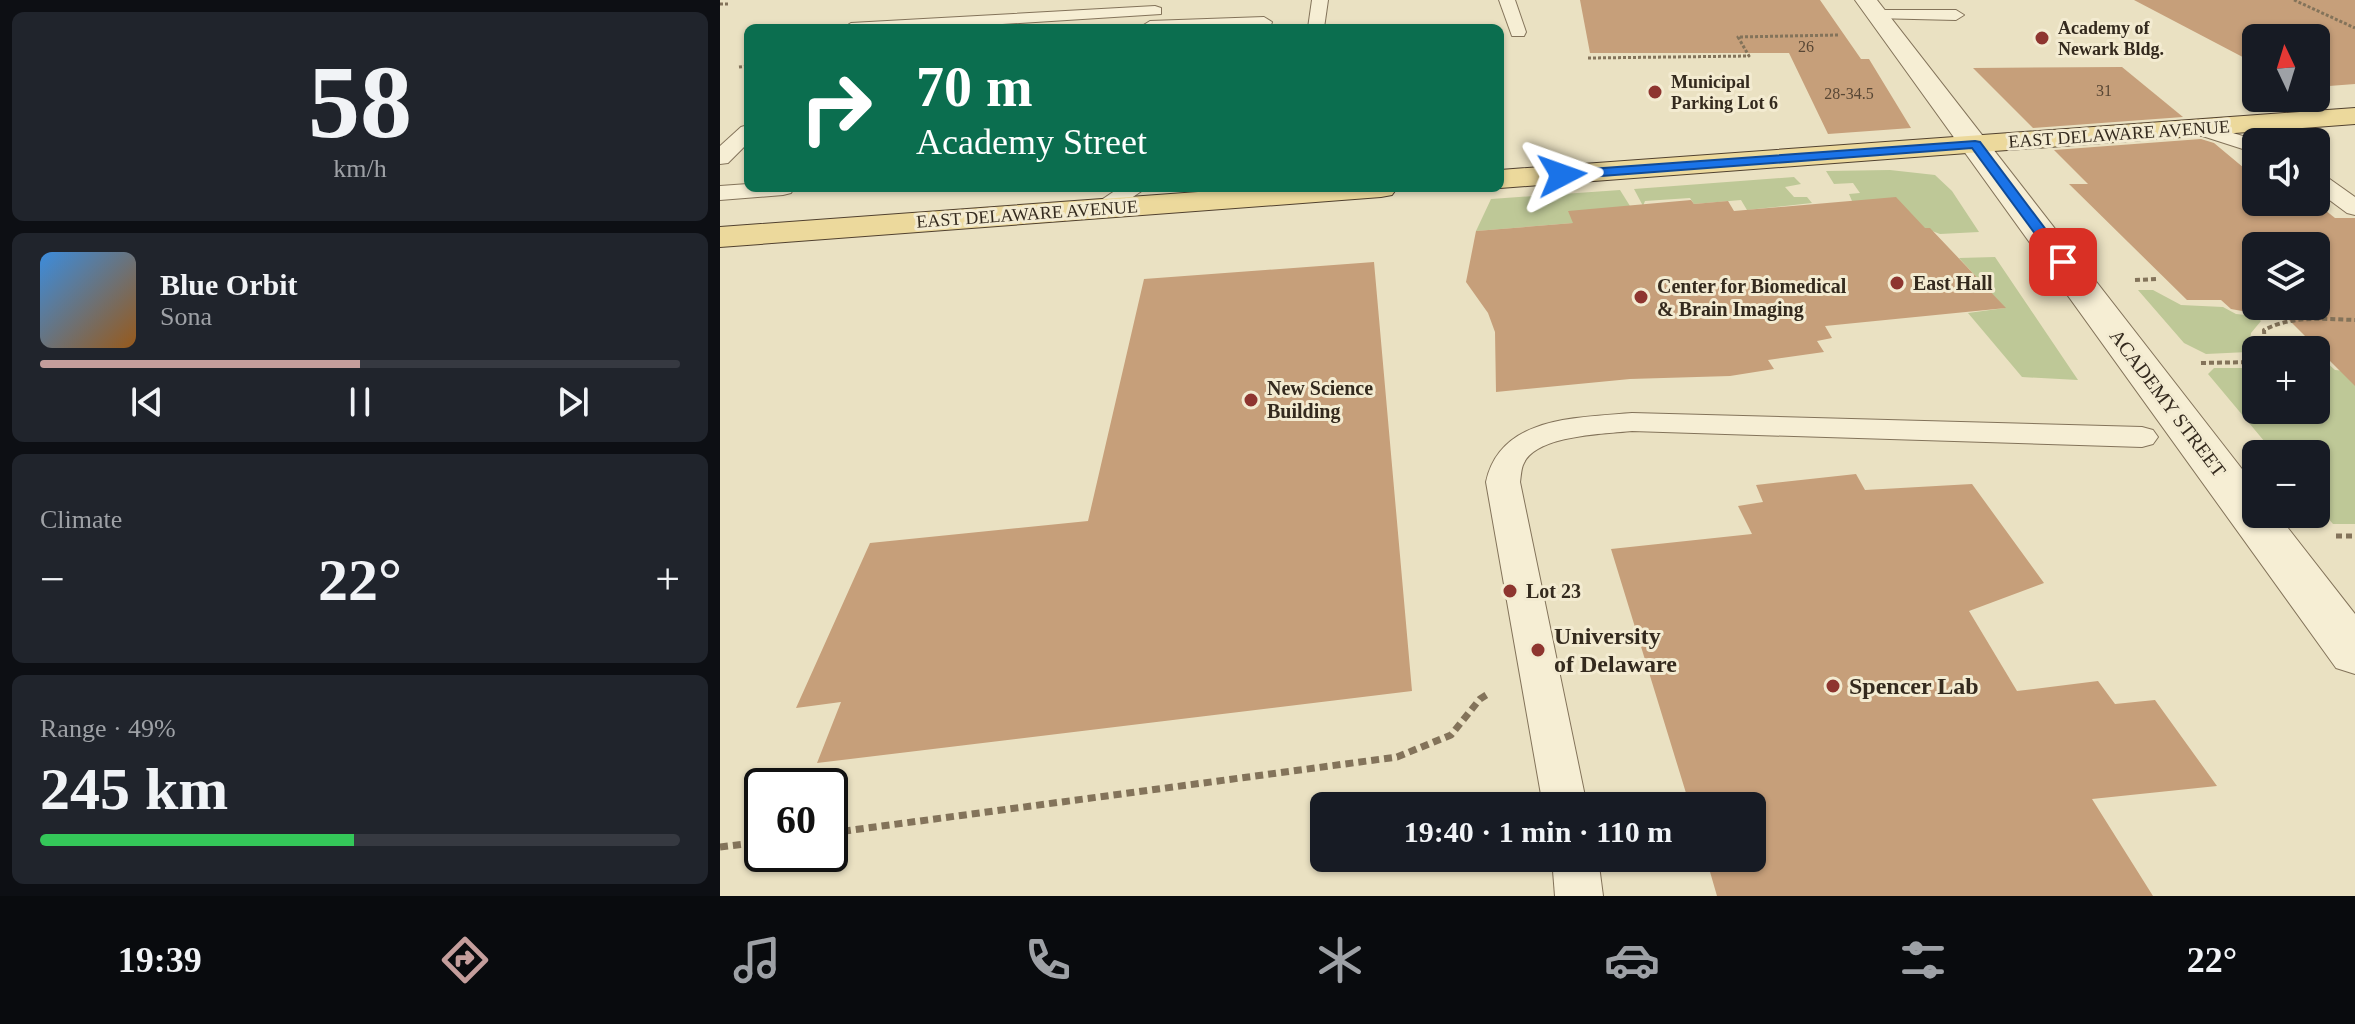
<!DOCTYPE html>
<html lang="en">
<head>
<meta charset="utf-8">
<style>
  :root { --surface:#171b24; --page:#20242c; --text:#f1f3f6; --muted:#9ea1a6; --line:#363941; --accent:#c49e9c }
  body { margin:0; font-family:"Times New Roman",serif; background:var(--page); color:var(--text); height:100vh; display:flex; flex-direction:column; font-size:30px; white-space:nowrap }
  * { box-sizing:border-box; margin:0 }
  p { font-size:26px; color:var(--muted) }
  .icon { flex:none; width:44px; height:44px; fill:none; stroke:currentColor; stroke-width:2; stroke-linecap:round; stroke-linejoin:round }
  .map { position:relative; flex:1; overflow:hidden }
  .sheet { display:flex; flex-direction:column; gap:12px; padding:12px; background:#0d0f14; width:720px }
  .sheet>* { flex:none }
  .guide { position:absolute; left:24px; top:24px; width:760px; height:168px; border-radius:12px; box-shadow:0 2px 6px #0004; background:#0b6e4f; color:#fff; overflow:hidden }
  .needle { width:52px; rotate:356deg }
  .fabs { position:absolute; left:1522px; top:24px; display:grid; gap:16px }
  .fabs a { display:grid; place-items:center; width:88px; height:88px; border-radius:12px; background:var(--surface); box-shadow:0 2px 6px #0004; font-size:40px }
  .speed { position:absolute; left:24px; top:768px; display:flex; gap:16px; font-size:40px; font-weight:700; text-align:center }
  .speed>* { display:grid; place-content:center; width:104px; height:104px; border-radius:50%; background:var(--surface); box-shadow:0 2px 6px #0004; line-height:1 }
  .speed .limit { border:4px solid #111; border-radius:12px; background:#fff; color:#111 }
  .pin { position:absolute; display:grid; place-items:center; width:68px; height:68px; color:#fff; margin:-34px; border-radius:16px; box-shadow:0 4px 12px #0006 }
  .me { position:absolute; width:88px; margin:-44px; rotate:86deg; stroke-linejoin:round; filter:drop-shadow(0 0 6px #0008) }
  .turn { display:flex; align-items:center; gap:28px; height:168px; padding:0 40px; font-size:36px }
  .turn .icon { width:104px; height:104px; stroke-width:2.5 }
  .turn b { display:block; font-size:56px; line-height:68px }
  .big { font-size:60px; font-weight:800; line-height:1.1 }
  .sheet .widget { flex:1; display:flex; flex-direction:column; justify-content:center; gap:12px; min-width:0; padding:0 28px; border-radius:12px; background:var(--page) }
  .sheet .dial { align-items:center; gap:0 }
  .dial b { font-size:104px; line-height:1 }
  .song { display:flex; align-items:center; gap:24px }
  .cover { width:96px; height:96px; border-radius:12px; background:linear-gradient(135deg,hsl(210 70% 55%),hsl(30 70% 35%)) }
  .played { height:8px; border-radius:4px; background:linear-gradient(90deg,var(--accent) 50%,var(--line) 50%) }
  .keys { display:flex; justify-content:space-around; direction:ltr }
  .heat { display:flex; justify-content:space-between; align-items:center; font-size:44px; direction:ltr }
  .charge { height:12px; border-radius:6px; background:linear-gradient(90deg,#34c759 49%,var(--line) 0) }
  .trip { position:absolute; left:590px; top:792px; width:456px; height:80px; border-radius:12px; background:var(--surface); box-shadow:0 2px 6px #0004; font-weight:800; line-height:80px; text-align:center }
  .tab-bar { display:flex; height:128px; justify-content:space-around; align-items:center; background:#090b0e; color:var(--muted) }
  .tab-bar .icon { width:56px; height:56px }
  .tab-bar .active { color:var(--accent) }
  .tab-bar b { font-size:36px; color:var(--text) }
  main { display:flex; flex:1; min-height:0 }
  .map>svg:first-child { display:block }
</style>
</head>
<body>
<main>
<section class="sheet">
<div class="widget dial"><b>58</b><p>km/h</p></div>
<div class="widget">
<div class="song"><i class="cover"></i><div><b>Blue Orbit</b><p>Sona</p></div></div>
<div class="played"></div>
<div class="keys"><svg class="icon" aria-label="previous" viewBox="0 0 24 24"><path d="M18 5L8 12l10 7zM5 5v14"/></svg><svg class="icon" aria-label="pause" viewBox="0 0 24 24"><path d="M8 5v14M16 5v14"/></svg><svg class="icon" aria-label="next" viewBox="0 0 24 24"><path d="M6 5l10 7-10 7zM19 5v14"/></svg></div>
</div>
<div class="widget"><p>Climate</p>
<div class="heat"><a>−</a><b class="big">22°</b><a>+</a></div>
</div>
<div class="widget"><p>Range · 49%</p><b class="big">245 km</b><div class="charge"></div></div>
</section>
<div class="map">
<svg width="1635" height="896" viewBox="0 0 1635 896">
  <rect width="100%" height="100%" fill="#eae1c2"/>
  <g fill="#bec897">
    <path d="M1170,170L1215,175L1232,191L1259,232L1220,234L1132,201L1129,194L1140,193L1133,183L1114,184L1106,171Z"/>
    <path d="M1074,177L1081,184L1065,187L1074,197H1087L1092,203L1027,210L1021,200L974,204L970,198L925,201L923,206L914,189Z"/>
    <path d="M900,190L910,206L853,223L756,231L771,199Z"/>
    <path d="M1275,257L1358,380L1302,377L1248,313L1285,308L1239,258Z"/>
    <path d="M1418,290H1433L1461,305L1503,307L1516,314L1536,316L1541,321L1531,333L1528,352L1486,354L1464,343Z"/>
    <path d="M1596,353L1615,370L1635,372V524H1613L1596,504V454H1555L1488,374L1494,368H1536V410H1596Z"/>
  </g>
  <g fill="#c69f7a" fill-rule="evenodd">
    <path d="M860,0H1100L1141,59H1149L1191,128L1108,134L1069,53H870Z"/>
    <path d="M1414,0H1635V84L1596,87V38H1536V64Z"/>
    <path d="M1402,67L1463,117L1313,128L1253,68Z"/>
    <path d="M1481,139L1494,143L1536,178V202H1595L1615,218H1635V386L1560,311H1522L1511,309L1501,300H1467L1349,184H1368L1334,150ZM1536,246H1596V306H1536Z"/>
    <path d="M1176,197L1205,228H1210L1286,308L1105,326L1112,338L1097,341L1104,352L1048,360L1054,369L1010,376L910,379L776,392L775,332L768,313L746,282L756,231L853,223L848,211L971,200L974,204L1008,201L1014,211Z"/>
    <path d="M654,262L692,691L97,763L121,702L76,708L150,543L368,521L424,279Z"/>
    <path d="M1136,474L1145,490L1252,484L1324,583L1249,611L1297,691L1378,681L1395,704L1435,700L1497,786L1372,799L1433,896H997L986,858H1032V806H970L891,549L1032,534L1018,506L1043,502L1036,485Z"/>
  </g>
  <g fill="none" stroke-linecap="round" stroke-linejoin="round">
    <defs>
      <g id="lane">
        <path d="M592,0H608L604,28H588Z"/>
        <path d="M779,0H795L806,32L804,36H792Z"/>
        <path d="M435,6L441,8V14L220,28H123L131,23Z"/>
        <path d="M1158,10H1236L1244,15L1236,20L1152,18L1150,15Z"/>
        <path d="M544,17L552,22L550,28L422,26L430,21Z"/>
        <path d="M1477,122L1484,124L1542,142H1536V153L1529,151L1470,132L1467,128L1470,124Z"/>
        <path d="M28,125V143L8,163L0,164V146L21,127Z"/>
        <path d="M1596,173L1604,175L1635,197V215L1627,213L1596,190Z"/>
        <path d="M28,184V188H74L71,193L63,195L0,200V186Z"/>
        <path d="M399,188H426L388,214H372L368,209Z"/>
        <path d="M912,413L1422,427L1433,430L1438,437L1433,444L1422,447L912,431C885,434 817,435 804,463C801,468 801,476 800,482L867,806H823L766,482C780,416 857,418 912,413Z"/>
        <path d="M832,858H878L883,896H835Z"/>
      </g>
      <path id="street" d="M1135,0H1157L1536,487V514H1557L1635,614V674L1616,668Z"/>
      <g id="primary">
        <path d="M1635,108V124L780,188H779L780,170Z"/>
        <path d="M533,188H677L672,195L661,197L0,247V227Z"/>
      </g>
    </defs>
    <use href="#lane" stroke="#83735a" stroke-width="2"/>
    <use href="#street" stroke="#83735a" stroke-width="2"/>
    <use href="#primary" stroke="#51412f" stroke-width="2"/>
    <g stroke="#83735a" stroke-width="3" stroke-dasharray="3 2" stroke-linecap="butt">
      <path d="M1574,0L1635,28"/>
      <path d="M0,4H8"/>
      <path d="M868,58L1029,56L1018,37L1118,35"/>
      <path d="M19,67L28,66"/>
    </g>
    <g stroke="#83735a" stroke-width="4" stroke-dasharray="5 3" stroke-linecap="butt">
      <path d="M1415,280L1438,279"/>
      <path d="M1545,350L1544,330C1573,315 1604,319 1635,320"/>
      <path d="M1481,363L1536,362"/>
    </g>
    <path stroke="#83735a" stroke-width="5" stroke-dasharray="6 4" stroke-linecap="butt" d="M1616,536H1635"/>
    <g stroke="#83735a" stroke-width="7" stroke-dasharray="8 5" stroke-linecap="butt">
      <path d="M110,833L677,757L731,735L760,699L768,694"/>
      <path d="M0,847L42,842"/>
    </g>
    <use href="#lane" fill="#f6eed4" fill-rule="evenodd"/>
    <use href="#street" fill="#f6eed4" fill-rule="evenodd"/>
    <use href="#primary" fill="#ecd99c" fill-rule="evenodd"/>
  </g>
  <path fill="#1a73e8" stroke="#114b97" stroke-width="2" d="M1255,141L1260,142L1348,259V265H1338L1252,148L842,179L836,175L842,171Z"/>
  <g fill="#8e352f" stroke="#f3ebd1" stroke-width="3">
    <circle cx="1322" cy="38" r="8"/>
    <circle cx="935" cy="92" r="8"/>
    <circle cx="1177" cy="283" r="8"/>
    <circle cx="921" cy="297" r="8"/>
    <circle cx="531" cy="400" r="8"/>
    <circle cx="790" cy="591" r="8"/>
    <circle cx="818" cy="650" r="8"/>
    <circle cx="1113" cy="686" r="8"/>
  </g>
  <g text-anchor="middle" stroke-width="6" stroke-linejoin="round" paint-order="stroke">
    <g font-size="16" fill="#584735">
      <text x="1086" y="52">26</text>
      <text x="1384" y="96">31</text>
      <text x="1129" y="99">28-34.5</text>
    </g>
    <g font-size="18" font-weight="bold" fill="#342a1e" stroke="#f3ebd1" text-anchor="start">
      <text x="1338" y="34">Academy of<tspan x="1338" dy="21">Newark Bldg.</tspan></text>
      <text x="951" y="88">Municipal<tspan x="951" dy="21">Parking Lot 6</tspan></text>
    </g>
    <g font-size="18" fill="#342a1e" stroke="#f3ebd1">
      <text transform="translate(1399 134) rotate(-4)" y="6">EAST DELAWARE AVENUE</text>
      <text transform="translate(307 214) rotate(-4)" y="6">EAST DELAWARE AVENUE</text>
    </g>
    <g font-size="20" font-weight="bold" fill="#342a1e" stroke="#f3ebd1" text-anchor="start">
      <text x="1193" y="290">East Hall</text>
      <text x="937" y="293">Center for Biomedical<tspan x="937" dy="23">&amp; Brain Imaging</tspan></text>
      <text x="547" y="395">New Science<tspan x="547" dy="23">Building</tspan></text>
      <text x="806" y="598">Lot 23</text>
    </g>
    <g font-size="20" fill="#342a1e" stroke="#f3ebd1">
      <text transform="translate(1448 403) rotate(53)" y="7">ACADEMY STREET</text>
    </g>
    <g font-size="24" font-weight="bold" fill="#342a1e" stroke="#f3ebd1" text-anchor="start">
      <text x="834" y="644">University<tspan x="834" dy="28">of Delaware</tspan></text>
      <text x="1129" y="694">Spencer Lab</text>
    </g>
  </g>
</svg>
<div class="fabs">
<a><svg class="needle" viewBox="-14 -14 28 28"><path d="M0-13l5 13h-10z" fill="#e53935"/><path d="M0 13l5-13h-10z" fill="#9ea1a6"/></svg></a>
<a><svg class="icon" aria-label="sound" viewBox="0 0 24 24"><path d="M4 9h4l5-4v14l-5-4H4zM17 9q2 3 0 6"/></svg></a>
<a><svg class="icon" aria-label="layers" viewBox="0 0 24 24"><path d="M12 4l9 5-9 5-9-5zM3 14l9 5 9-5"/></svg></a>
<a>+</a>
<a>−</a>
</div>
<div class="speed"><div class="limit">60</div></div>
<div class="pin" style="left:1343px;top:262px;background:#d93025"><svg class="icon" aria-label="arrive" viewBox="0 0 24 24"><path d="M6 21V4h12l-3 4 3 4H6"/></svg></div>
<svg class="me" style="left:842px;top:175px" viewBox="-20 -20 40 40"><path d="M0-17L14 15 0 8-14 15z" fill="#1a73e8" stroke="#fff" stroke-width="4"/></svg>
<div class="trip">19:40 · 1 min · 110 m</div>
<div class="guide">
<div class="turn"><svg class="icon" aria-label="right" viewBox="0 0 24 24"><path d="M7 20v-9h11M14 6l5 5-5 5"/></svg><div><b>70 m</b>Academy Street</div></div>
</div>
</div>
</main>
<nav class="tab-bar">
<b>19:39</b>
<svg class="icon active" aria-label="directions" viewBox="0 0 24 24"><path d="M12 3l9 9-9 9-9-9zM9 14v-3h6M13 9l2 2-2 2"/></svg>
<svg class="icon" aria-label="music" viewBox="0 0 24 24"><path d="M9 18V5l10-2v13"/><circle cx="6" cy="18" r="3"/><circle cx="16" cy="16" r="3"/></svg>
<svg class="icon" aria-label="phone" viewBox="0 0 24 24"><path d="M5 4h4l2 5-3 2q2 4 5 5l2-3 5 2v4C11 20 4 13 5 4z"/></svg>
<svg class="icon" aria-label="climate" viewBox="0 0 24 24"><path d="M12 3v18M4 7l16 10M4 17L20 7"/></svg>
<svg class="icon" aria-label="car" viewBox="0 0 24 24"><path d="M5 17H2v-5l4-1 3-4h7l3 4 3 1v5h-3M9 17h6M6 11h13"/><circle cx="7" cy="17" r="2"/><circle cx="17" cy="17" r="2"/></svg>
<svg class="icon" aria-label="filters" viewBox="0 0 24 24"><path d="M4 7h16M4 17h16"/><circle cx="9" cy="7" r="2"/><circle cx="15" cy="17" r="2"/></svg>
<b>22°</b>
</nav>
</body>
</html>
